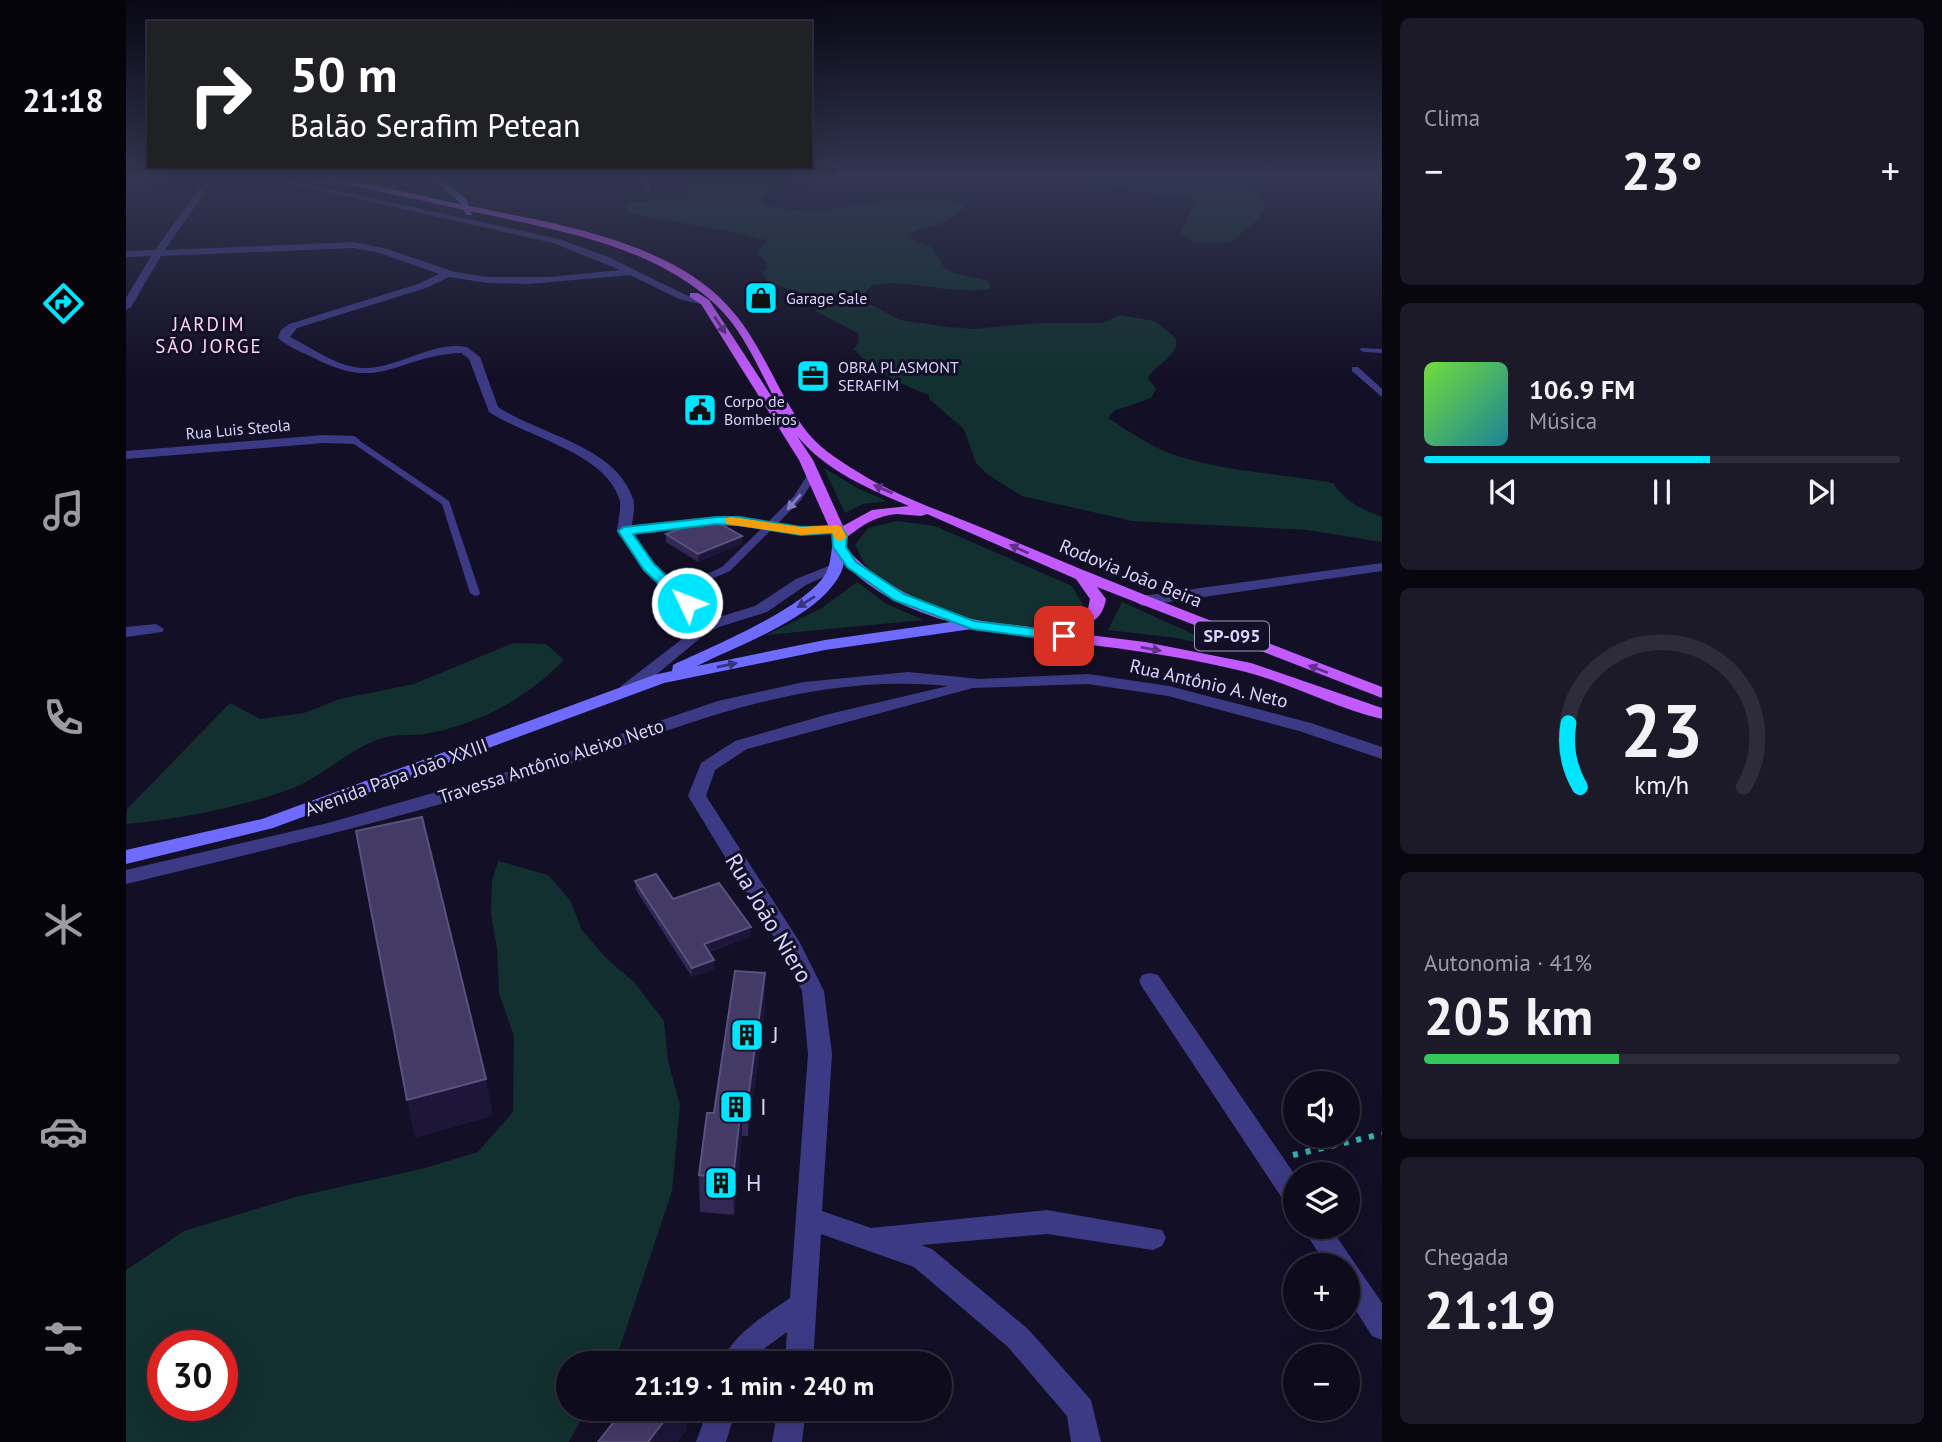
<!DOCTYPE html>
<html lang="pt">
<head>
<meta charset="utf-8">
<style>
  :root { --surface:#0e0b1c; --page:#1c1929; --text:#f1f3f6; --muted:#9b9ba3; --line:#2e2b3b; --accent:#00e5ff }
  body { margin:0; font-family:"PT Sans",sans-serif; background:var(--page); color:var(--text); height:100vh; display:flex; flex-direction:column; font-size:26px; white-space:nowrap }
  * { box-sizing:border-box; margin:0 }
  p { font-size:23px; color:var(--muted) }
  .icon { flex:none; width:38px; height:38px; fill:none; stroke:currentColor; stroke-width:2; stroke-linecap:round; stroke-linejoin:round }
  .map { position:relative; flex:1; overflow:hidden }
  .panel { display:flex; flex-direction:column; gap:18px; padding:18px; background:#08060f; width:560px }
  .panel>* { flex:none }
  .guide { position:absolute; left:21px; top:21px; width:665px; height:147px; border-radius:0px; box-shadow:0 7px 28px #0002,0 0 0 2px var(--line); background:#202124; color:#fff; overflow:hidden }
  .fabs { position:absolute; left:1157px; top:1071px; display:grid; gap:14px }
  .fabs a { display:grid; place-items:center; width:77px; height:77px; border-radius:50%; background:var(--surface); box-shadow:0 7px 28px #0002,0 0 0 2px var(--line); font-size:35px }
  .speed { position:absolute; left:21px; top:1330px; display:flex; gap:14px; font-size:35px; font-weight:700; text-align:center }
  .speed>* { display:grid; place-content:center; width:91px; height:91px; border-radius:50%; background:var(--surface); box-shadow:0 7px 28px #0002,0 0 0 2px var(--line); line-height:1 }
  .speed .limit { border:10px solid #d22; background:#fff; color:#111 }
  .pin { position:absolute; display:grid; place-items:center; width:60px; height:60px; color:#fff; margin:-30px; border-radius:14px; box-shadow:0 4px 10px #0006 }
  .me { position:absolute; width:77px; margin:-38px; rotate:313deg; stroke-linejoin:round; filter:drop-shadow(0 0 5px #0008) }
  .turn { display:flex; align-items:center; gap:24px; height:147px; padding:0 28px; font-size:32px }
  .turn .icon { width:91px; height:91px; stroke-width:2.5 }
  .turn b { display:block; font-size:49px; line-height:60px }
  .big { font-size:52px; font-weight:700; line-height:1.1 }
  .panel .tile { flex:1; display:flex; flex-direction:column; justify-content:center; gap:10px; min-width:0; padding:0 24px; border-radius:10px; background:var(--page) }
  .panel .dial { align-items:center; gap:0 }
  .dial svg { height:182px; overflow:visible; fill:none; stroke:var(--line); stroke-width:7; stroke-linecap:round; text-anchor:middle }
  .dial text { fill:var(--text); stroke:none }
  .song { display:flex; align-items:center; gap:21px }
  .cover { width:84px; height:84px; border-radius:10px; background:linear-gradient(135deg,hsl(100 70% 55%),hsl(190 70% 35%)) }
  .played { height:7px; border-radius:4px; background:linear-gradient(90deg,var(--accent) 60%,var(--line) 60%) }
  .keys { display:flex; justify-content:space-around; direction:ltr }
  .heat { display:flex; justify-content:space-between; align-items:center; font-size:38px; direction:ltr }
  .charge { height:10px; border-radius:5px; background:linear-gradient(90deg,#34c759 41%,var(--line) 0) }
  .trip { position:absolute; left:430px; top:1351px; width:396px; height:70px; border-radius:35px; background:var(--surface); box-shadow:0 7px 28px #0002,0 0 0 2px var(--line); font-weight:700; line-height:70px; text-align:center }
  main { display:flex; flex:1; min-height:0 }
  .tab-bar { display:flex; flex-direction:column; width:126px; justify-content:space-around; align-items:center; background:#06040b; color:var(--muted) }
  .tab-bar .icon { width:49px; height:49px }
  .tab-bar .current { color:var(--accent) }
  .tab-bar b { font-size:32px; color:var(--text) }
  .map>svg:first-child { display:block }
</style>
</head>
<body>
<main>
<nav class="tab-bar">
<b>21:18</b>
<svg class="icon current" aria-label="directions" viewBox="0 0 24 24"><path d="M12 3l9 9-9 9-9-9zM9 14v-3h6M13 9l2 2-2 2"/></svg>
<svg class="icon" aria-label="music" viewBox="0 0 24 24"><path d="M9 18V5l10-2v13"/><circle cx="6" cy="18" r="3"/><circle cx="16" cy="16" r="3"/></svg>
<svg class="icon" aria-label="phone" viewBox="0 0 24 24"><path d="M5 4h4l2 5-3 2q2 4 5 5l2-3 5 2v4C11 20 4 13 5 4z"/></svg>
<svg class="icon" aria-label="climate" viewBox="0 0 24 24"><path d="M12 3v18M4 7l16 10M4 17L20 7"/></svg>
<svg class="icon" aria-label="car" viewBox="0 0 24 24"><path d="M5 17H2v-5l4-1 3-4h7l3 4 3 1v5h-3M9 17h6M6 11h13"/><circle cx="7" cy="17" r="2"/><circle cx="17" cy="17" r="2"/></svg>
<svg class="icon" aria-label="filters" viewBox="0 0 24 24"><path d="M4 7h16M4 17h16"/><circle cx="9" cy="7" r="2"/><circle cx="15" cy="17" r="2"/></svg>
</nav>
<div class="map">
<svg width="1256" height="1442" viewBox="0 0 1256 1442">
  <rect width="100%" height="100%" fill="#130f26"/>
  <g fill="#12302f" fill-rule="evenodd">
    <path d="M961,176H1129L1122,185L1123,190L1133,195L1140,206L1130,221L1105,242L1069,243L1055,232L1070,200L996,188Z"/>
    <path d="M624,179L655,183L636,198V203C680,219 721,205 765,200C788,198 812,200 835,203L839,208L815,224L788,231L784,236L791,242L805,247L818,267L828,273L862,281L865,288C824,296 785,278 746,285L734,299L774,320L822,327L848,329L910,323H976L994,315L1028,321L1050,338C1053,358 1031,362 1022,378L1030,389L1025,398L988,411L982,418C1001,430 1022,445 1043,453C1096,472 1152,473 1207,483C1220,502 1235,509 1256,517V542L1181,530L1006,521L896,496L861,474L850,463L838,429L803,399V395C775,384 748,372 728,349L733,341L732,333L691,312L682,296L641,281L636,273L642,267L639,260L631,254L641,241L614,233L515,216L504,212L500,207L508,202L561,199L565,194L557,184Z"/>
    <path d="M698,468L731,488L761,501L737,504L719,513Z"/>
    <path d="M771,521L809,526L946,586L957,605L950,621C940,624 929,627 918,628C873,631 767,603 739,564C735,559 733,551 729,545L742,528Z"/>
    <path d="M731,582L759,603L797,620L640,635L696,608Z"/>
    <path d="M996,602L1105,651L1051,638L982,630Z"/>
    <path d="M387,643L420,644L438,660C402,697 355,723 304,733C290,736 275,734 261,737C229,744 199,775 167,788C117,807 53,819 0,824L1,809L104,703L134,719L178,713L214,699L288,684Z"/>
    <path d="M372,861L422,875L444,900L456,930L480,958L508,982L538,1021L542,1061L554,1105L546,1191L494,1347L485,1363H443V1409H461L443,1442H0V1270L58,1231L173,1196L299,1168L352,1152L387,1112L388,1036L373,993L371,949L365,913L366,881ZM37,1346H96V1405H37Z"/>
  </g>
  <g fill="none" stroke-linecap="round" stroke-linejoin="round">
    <path stroke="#2fb8b0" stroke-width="6" stroke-dasharray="5 8" stroke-linecap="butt" d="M1167,1155L1256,1134"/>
    <g fill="#3d3a85" fill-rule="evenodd">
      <path d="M1235,348L1256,349V353L1238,352L1234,350Z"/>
      <path d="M1226,367H1232L1256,389V397L1226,371Z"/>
      <path d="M228,437L323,501L354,593L353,595L349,596L344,593L316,504L225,442L224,440Z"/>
      <path d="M687,470L692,473L675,500L650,525L675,528L711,526L715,527V531L675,534L645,530L604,571L553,593H545L544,591L596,567L635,529L591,524L498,534L493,531L498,528L591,518L640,524L668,496L684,471Z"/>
    </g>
    <g fill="#3d3a85" fill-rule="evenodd">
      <path d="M82,176H90L39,250L228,242L261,249L329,272L362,277H423L494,270L427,243L130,176H145L433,239L480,256L560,295L583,300L584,302L579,305L553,299L504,275L403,284L362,283L323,277L300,288L171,328L164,337C184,347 206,363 228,367C267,374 302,340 341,347L354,357L372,407C414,435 490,446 507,499C510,508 506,521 505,531L528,564L590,618L629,606L670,579L705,565L710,564L717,568L680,585L641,612L593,627L578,635L507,694H495L493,690L495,686L577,623L518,570L491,531C492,521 496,507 493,498C477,452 401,437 363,412L343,359L335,353C269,356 256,394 186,357C175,352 161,346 152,338L155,330L163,324L292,284L313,274L254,253L228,248L35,256L5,307L0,310V298L25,256L0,257V251L29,250Z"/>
      <path d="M513,176H521L525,192H519Z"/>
      <path d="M198,435L228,436L234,440L228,444L198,443L0,459V451Z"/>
      <path d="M1256,563V571L1016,606L1008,601L1016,596Z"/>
      <path d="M30,624L38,629L36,632L0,637V627Z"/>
      <path d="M782,672L854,679L962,674L1043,686L1185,723L1256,747V759L1173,731L1042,696L962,684L847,688L621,749L589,770L580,796L673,941L698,991L706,1054L696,1211L745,1228L921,1210L1036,1230L1040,1238L1036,1246L1027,1250L921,1234L795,1245L806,1249L902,1329L965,1400L975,1442H945L941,1416L882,1347L788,1267L695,1234L687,1363H659L661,1332L639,1348L627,1363H595C608,1333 638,1316 664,1298L682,1054L676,991L655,949L562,796L575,763L609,741L703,714L822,686C673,671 548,731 411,775C275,818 138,851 0,884V870L202,823L398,767L592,701L678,682Z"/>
      <path d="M1024,973L1032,975L1169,1175V1207L1160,1204L1016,987L1013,981L1016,975Z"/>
      <path d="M1176,1227H1204L1256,1303V1340L1246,1336L1222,1298V1265H1200Z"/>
      <path d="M582,1409H610L600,1442H570Z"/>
      <path d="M652,1409H680L676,1442H646Z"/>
    </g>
    <g fill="#6f6bff" fill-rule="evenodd">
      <path d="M304,176H313L341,200L346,215H340L334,203Z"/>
      <path d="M713,543L720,547C719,558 718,569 712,578C687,619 613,645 571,666L699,640L846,619L854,624L846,629L699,650L538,683L147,828L0,864V850L136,819L528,675L546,671L547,665C584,647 681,608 700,573C704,565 705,556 706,547Z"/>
    </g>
    <path fill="#c25bff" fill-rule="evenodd" d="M165,176C218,176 275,191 329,203C416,222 538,237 601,305C636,342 650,392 681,432C696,451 719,464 740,477C779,500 835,518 878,537C1002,590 1130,638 1256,687V698L971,587L980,599C975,627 955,626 931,631L1019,642L1125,663L1256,708V719C1209,708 1166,684 1120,672C1072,660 1022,652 973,646C883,634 762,628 706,547L707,536L673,460L575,304L564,297V293H572L583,300L657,414C636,378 621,334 590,305C524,243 425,229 339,210C296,201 252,191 209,182L204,181L200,185ZM671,436C700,471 743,489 783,506L746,510L717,526L687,460ZM771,514L795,516L801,514L950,579L964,599L962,609L953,617L913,625L911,628C891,625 871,624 851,620C811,612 744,580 720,547L721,537C736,525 750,516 771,514Z"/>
  </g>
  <g fill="#312854">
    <path d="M540,534L616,536V544L572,562L540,542Z"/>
    <path d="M509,881L547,899L625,927V936L583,952L588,960V969L566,977L510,890Z"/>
    <path d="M639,1010L622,1136H616L608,1215L574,1212L573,1175L588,1113Z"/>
  </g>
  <g fill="#1d163a">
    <path d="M616,536V544L572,562V554Z"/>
    <path d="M625,927V936L578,953V944Z"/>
    <path d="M588,960V969L566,977V968Z"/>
    <path d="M639,973V1010L622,1136V1099Z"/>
    <path d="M360,1079L367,1116L289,1138L281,1100Z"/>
    <path d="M616,1098V1136L608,1215L607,1178Z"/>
    <path d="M547,1409H560L561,1429L552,1442H522Z"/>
  </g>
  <g fill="#433a66" stroke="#5a527e" stroke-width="2">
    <path d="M586,519L616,536L572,554L540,534L579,520Z"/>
    <path d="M296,817L360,1079L281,1100L230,831Z"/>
    <path d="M530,874L547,899L593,883L625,927L578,944L588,960L566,968L509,881Z"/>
    <path d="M609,971L639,973L622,1099L616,1098L607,1178L573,1175L581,1113H588Z"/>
    <path d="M498,1409H547L522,1442H472Z"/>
  </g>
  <defs><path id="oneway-solid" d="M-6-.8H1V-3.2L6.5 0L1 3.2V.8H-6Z" transform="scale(1.75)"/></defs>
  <g fill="#623188">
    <use href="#oneway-solid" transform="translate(594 325) rotate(57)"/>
    <use href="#oneway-solid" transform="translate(757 489) rotate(-157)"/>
    <use href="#oneway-solid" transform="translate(893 549) rotate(-156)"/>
    <use href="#oneway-solid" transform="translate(1025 649) rotate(10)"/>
    <use href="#oneway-solid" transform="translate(1192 669) rotate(-159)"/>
  </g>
  <use fill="#837fbc" href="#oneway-solid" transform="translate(668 502) rotate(131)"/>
  <g fill="#38347d">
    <use href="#oneway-solid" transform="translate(680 602) rotate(148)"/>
    <use href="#oneway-solid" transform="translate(601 665) rotate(-12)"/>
  </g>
  <linearGradient id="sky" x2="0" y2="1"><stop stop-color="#0a0815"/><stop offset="0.47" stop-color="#333752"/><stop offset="1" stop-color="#333752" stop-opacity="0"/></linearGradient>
  <rect width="1256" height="378" fill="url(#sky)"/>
  <path fill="#00e5ff" stroke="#0095a6" stroke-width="2" d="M591,517H613L675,527L715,526L721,536L720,547L730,562L778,594L848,621L938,632L945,636L938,641L846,629L768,600L721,567L707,547L706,533L675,535L613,525L591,524L507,534L528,564L566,600V606H556L518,570L492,531L498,527Z"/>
  <path fill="#f59e0b" d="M605,517L675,527L711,525L715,526L721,537L714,541L710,540L706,533L675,535L600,524V518Z"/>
  <defs>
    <symbol id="shop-square" viewBox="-11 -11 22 22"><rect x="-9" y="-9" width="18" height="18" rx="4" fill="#00e5ff" stroke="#130f26"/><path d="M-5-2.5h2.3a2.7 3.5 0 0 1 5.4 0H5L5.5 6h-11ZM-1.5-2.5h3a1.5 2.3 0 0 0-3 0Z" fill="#111"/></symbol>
    <symbol id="office-square" viewBox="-11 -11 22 22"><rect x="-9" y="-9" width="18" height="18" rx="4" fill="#00e5ff" stroke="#130f26"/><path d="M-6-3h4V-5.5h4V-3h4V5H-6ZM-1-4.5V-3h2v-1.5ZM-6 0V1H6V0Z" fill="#111"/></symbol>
    <symbol id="civic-square" viewBox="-11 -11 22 22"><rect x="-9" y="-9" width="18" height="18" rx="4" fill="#00e5ff" stroke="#130f26"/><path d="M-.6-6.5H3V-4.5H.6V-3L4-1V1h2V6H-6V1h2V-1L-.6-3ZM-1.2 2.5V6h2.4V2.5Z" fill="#111"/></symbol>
    <symbol id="building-square" viewBox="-11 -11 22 22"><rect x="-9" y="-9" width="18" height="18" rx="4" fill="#00e5ff" stroke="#130f26"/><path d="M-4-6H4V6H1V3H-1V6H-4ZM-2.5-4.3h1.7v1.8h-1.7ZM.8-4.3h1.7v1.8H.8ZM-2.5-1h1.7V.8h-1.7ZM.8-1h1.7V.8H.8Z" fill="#111"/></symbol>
  </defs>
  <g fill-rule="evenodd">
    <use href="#shop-square" x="616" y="279" width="38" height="38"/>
    <use href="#office-square" x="668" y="357" width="38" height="38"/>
    <use href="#civic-square" x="555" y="391" width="38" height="38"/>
    <use href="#building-square" x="602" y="1016" width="38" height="38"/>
    <use href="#building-square" x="591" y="1088" width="38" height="38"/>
    <use href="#building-square" x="576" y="1164" width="38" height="38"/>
  </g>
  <g text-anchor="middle" stroke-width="6" stroke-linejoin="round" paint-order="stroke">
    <g font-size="16" fill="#d9d4ff" stroke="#130f26" text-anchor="start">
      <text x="660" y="304">Garage Sale</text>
      <text x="712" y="373">OBRA PLASMONT<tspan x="712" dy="18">SERAFIM</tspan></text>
      <text x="598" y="407">Corpo de<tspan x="598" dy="18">Bombeiros</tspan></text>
    </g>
    <g font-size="16" fill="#d9d4ff" stroke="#130f26">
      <text transform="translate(112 429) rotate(-5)" y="6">Rua Luis Steola</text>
    </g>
    <rect fill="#130f26" stroke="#9e99be" stroke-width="2" x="1069" y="621.5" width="74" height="29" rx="5"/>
    <g font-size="18" font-weight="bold" fill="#d9d4ff">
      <text x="1106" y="642">SP-095</text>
    </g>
    <g font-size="19" letter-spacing="2" fill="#ffd6f0" stroke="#130f26">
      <text x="83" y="331">JARDIM<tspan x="83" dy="22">SÃO JORGE</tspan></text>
    </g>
    <g font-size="19" fill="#d9d4ff" stroke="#130f26">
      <text transform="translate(1005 573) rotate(22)" y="7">Rodovia João Beira</text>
      <text transform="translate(1083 683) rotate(13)" y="7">Rua Antônio A. Neto</text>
      <text transform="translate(425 761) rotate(-18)" y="7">Travessa Antônio Aleixo Neto</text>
      <text transform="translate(270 777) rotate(-20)" y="7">Avenida Papa João XXIII</text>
    </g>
    <g font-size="23" fill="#d9d4ff" stroke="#130f26">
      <text transform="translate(643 918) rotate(59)" y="8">Rua João Niero</text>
    </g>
    <g font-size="23" fill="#d9d4ff" stroke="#130f26" text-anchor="start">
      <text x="646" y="1043">J</text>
      <text x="634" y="1115">I</text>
      <text x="620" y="1191">H</text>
    </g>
  </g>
</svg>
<div class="fabs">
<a><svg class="icon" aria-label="sound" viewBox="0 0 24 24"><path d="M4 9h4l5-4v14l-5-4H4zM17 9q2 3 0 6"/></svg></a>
<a><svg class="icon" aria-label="layers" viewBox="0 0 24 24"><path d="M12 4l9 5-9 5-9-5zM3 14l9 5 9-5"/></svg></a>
<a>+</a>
<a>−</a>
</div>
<div class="speed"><div class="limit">30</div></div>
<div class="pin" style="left:938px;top:636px;background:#d93025"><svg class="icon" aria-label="arrive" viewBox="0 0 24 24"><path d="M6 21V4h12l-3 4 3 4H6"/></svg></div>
<svg class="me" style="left:561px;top:603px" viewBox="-20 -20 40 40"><circle r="17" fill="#00e5ff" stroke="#fff" stroke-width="3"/><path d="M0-11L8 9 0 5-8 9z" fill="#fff"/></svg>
<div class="trip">21:19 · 1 min · 240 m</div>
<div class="guide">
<div class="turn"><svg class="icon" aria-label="right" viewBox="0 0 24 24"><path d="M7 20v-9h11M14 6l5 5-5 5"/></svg><div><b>50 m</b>Balão Serafim Petean</div></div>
</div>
</div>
<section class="panel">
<div class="tile"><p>Clima</p>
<div class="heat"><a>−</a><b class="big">23°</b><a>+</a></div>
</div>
<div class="tile">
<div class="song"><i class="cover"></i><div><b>106.9 FM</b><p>Música</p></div></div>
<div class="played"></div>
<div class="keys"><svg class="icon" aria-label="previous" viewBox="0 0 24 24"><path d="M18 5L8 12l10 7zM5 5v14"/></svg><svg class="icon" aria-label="pause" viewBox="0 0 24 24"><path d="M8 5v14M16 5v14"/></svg><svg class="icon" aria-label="next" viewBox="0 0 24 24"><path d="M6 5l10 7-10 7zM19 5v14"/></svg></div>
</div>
<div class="tile dial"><svg viewBox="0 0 100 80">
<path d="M14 69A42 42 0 1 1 86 69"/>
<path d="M14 69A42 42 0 0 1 9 41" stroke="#00e5ff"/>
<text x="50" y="56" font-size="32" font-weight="700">23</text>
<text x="50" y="72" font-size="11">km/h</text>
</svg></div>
<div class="tile"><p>Autonomia · 41%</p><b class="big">205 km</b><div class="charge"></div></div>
<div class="tile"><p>Chegada</p><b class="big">21:19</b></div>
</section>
</main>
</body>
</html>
